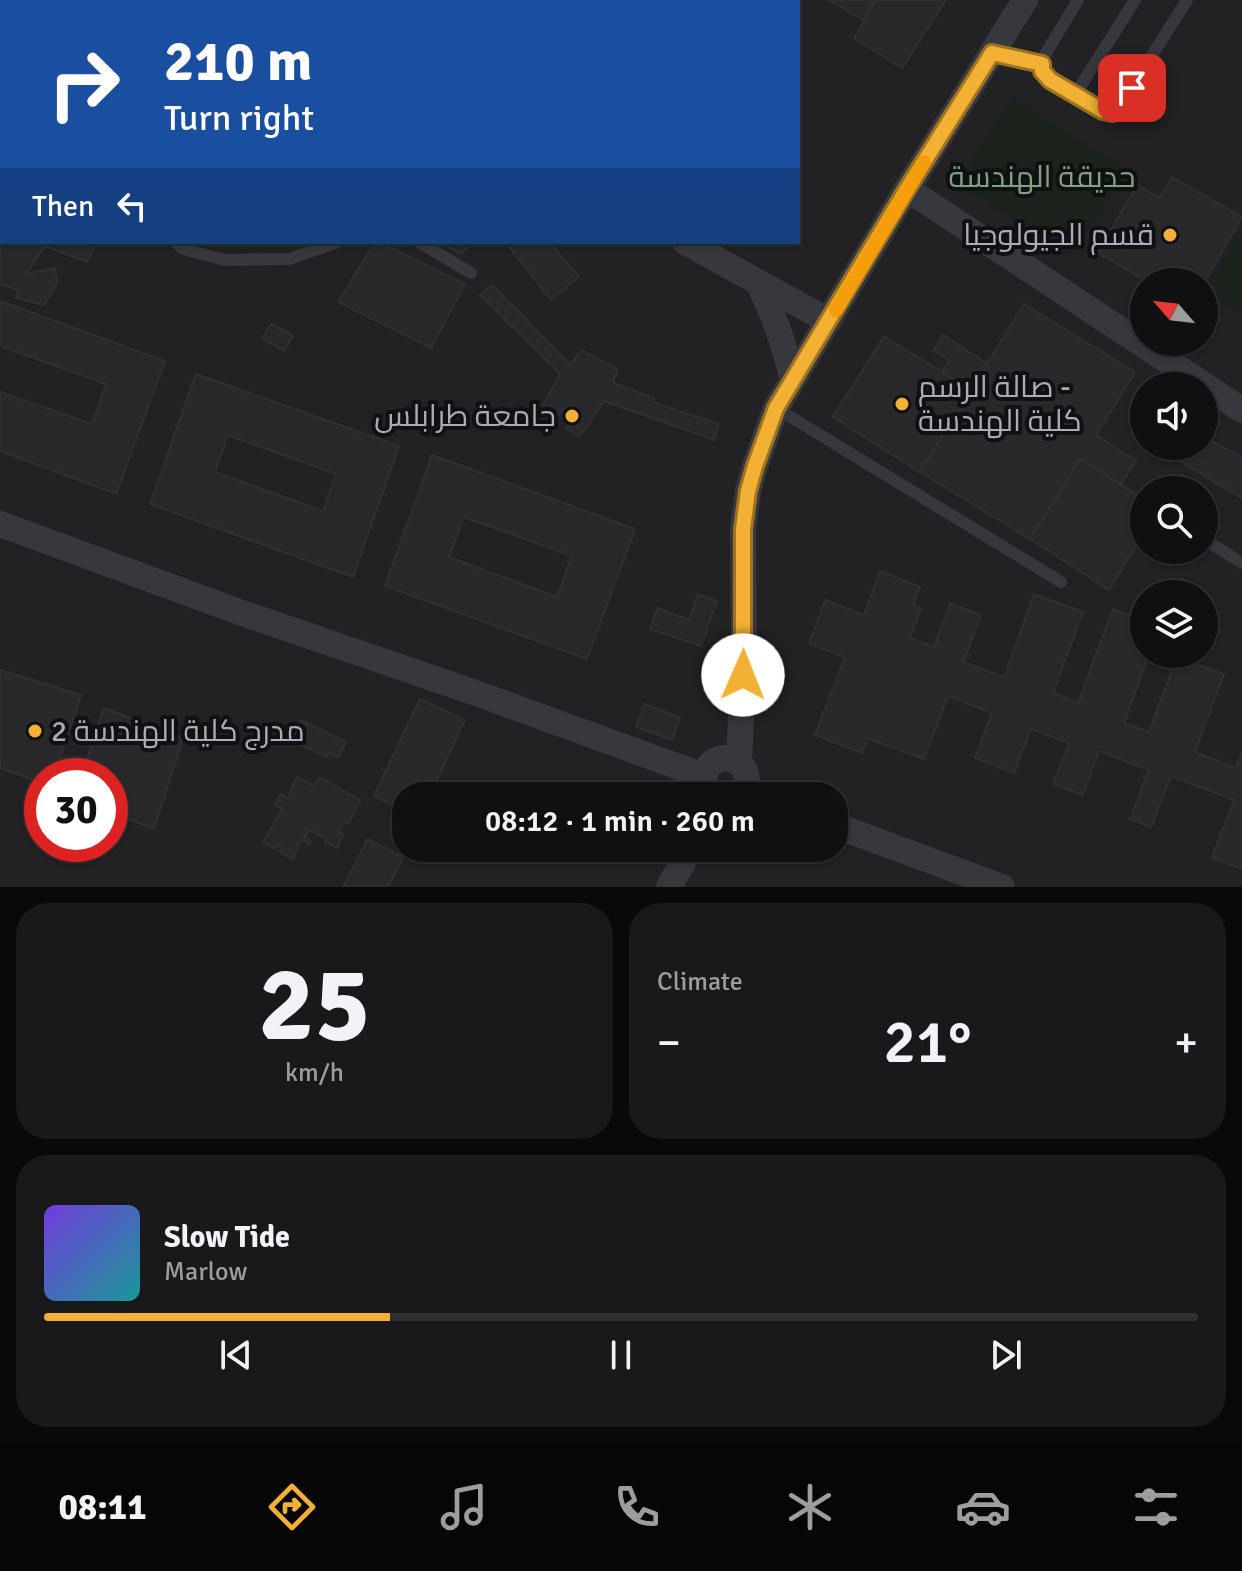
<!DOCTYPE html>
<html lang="en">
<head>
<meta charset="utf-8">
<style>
  :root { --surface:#101012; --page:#19191b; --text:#f1f3f6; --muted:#9c9d9f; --line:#303032; --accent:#f2b134 }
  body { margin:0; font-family:Signika,Cairo,sans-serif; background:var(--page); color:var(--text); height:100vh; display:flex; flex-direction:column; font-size:30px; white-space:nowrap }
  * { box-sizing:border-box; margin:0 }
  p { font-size:26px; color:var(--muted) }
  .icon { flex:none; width:44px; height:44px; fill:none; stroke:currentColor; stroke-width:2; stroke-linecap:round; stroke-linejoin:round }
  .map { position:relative; height:887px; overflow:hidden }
  .panel { display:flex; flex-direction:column; gap:16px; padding:16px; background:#09090a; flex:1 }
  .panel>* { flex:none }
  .guide { position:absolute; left:0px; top:0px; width:800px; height:244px; box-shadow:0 2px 6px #0004,0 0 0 2px var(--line); background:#1a4fa0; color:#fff; overflow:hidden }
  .needle { width:52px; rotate:298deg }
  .controls { position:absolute; left:1130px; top:268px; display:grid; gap:16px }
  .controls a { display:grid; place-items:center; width:88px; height:88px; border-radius:50%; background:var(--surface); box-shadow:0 2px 6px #0004,0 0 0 2px var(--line); font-size:40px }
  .speed { position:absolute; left:24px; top:758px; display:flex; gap:16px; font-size:40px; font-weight:700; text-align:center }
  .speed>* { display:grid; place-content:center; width:104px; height:104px; border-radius:50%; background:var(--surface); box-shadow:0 2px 6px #0004,0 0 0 2px var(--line); line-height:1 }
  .speed .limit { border:12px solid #d22; background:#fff; color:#111 }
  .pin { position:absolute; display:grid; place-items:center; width:68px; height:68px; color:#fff; margin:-34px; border-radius:16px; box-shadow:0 4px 12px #0006 }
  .me { position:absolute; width:88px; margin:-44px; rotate:1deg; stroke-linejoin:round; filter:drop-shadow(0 0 6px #0008) }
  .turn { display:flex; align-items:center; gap:28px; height:168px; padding:0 32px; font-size:36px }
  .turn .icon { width:104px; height:104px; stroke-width:2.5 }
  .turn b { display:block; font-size:56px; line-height:68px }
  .then { display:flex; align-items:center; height:76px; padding:0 32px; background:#0003; gap:16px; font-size:30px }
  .big { font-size:60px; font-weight:600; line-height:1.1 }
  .panel .card { flex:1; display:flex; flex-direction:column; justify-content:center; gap:12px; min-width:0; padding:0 28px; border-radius:32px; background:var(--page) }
  .panel .dial { align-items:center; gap:0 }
  .dial b { font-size:104px; line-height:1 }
  .song { display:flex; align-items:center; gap:24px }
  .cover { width:96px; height:96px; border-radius:12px; background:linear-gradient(135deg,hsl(260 70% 55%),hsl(180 70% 35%)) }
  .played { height:8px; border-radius:4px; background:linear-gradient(90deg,var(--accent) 30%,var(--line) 30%) }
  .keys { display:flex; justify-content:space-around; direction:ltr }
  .heat { display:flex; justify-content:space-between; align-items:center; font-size:44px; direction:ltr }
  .panel .tiles { flex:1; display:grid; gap:16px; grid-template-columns:1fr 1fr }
  .card:last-child { grid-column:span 2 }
  .trip { position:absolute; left:392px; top:782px; width:456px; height:80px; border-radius:32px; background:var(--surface); box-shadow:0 2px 6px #0004,0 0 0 2px var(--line); font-weight:600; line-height:80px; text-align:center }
  .tab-bar { display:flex; height:128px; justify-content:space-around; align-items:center; background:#060607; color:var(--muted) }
  .tab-bar .icon { width:56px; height:56px }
  .tab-bar .current { color:var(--accent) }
  .tab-bar b { font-size:36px; color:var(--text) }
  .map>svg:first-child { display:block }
</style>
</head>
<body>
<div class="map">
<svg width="1242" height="887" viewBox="0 0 1242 887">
  <rect width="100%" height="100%" fill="#161618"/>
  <path fill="#222225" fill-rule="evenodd" d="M0,0H1242V887H0ZM2,2H798V242H2ZM1144,282H1204V342H1144ZM1144,386H1204V446H1144ZM1144,490H1204V550H1144ZM1144,594H1204V654H1144ZM42,776H110V844H42ZM406,796H834V848H406Z"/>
  <g fill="#1c231d">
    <path d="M1013,97L1127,171L1071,258L957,183Z"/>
    <path d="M1242,229V315L1204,291V289Z"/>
  </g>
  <g fill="#29292c" stroke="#303034" stroke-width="2" fill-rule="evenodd">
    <path d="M346,0H419L418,2H345Z"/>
    <path d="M828,0H876L864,20Z"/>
    <path d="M876,0H946L902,68L854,38Z"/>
    <path d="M0,134L2,135V242H97L87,262L45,246L26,274L55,268L57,283L44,305L16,298L18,290L0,284Z"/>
    <path d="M1172,177L1242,217L1204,283L1148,282L1098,253L1137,185L1160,198Z"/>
    <path d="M375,242H379L465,284L431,348L338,302Z"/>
    <path d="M440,242H475L460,254Z"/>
    <path d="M505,242H549L579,277L551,300Z"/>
    <path d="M492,285L570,364L582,350L618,370L613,383L654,398L652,402L719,424L714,440L604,401L579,437L566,428L572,417L562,411L555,421L539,413L560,374L480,295Z"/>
    <path d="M0,301L165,361L116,494L0,451V392L92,424L106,384L0,346Z"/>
    <path d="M1024,304L1135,372L1096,435L1136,461L1121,484L1080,459L1030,539L920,472Z"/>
    <path d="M271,324L293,336L284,351L262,338Z"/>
    <path d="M943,335L988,364L971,390L942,372L949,360L933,351Z"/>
    <path d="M884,336L971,390L920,472L833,417Z"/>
    <path d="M196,374L399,446L353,577L150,504ZM228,435L336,474L323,511L215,472Z"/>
    <path d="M1204,436L1242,458V498L1163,451L1166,446H1204Z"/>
    <path d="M432,455L635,529L587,659L385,586ZM464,517L572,556L557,597L449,557Z"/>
    <path d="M1080,459L1144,499V532L1109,590L1030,539Z"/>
    <path d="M880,571L920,587L913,605L921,608L910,638L934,647L950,603L981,615L963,662L1004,677L1034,594L1083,612L1053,693L1078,703L1113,609L1144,621V654H1149L1124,723L1149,732L1177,657L1224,674L1195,752L1236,768L1242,753V869L1212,858L1234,800L1171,776L1151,827L1130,819L1149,770L1099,751L1083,795L1053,784L1069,743L1031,729L1014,773L975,758L992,713L948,696L924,759L867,738L862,753L815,735L845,657L809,644L825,600L864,615Z"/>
    <path d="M698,594L717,601L701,646L650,629L657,608L689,620Z"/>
    <path d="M0,670L81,695L54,776H42V783L0,768Z"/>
    <path d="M420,699L465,720L429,796H406V812L374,796Z"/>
    <path d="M644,704L680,717L672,740L636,727Z"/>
    <path d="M104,708L183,738L154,829L110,812V776H81Z"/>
    <path d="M301,720L346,742L338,758L328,753L326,757L292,740Z"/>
    <path d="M297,777L314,786L319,777L360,800L349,823L344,821L339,833L343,834L337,848L325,842L326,838L309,830L305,837L310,840L309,844L301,839L293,859L280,852L283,848L276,845V849L263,843L282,808L275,805L280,794L288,798Z"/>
    <path d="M368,839L403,857L388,887H343Z"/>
  </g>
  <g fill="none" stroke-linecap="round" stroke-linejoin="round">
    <g stroke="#37383d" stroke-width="12">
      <path d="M1078,0L1043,58L1042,71L1050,80L1103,111L1112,113L1119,108L1187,0"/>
      <path d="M992,53L1042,64"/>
      <path d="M1075,95L1135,0"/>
      <path d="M175,242L183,249L225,260L289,259L338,242"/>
      <path d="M419,242L471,273"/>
      <path d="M776,408L1061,582"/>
      <path d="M1204,539L1242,563"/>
    </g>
    <g stroke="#37383d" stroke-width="26">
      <path d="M36,0L40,2"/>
      <path d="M587,0L588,2"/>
      <path d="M0,10L2,6"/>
      <path d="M907,189L1242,410"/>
      <path d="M685,242L829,321"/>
      <path d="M759,284C773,315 785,344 792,378"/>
      <path d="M0,524L242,613L473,692L704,776"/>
      <path d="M739,763L744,646L743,529L748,491L755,466L776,408L907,189L1025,0"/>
      <path d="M710,796C705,789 702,781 706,772C717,742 764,766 740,796"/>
      <path d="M834,825L1002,887"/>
      <path d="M669,887L691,848"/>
    </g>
  </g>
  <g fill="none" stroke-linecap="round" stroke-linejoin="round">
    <defs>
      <path id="route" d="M743,675V529L748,491L755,466L776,408L907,189L992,53L1042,64V71L1050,80L1103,111L1112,113L1119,108L1132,88"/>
    </defs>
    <use href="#route" stroke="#9d7322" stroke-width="20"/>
    <use href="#route" stroke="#f2b134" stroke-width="14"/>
    <path stroke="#f59e0b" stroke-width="14" d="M836,310L924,162"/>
  </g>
  <g fill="#f2b134" stroke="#111113" stroke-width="3">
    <circle cx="1170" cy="235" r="8"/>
    <circle cx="902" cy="404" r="8"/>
    <circle cx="572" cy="416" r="8"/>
    <circle cx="35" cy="731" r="8"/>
  </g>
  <g text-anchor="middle" stroke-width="8" stroke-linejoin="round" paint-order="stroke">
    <g font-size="30" fill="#7fa381" stroke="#111113">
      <text x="1042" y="187">حديقة الهندسة</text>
    </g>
    <g font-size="30" fill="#a8adb8" stroke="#111113" text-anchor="end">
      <text x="1154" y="245">قسم الجيولوجيا</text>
      <text x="918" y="397" text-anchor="start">صالة الرسم -<tspan x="918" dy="34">كلية الهندسة</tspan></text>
      <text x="556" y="426">جامعة طرابلس</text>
      <text x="51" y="741" text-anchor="start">مدرج كلية الهندسة 2</text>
    </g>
  </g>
</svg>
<div class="controls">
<a><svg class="needle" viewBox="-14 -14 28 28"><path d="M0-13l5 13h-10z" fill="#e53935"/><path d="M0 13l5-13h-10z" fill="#9c9d9f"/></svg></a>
<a><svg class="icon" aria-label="sound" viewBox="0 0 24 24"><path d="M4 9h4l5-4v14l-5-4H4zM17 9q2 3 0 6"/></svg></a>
<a><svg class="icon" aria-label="search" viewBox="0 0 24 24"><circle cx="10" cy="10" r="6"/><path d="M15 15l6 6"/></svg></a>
<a><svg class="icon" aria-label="layers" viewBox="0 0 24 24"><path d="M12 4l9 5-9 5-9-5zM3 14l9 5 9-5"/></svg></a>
</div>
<div class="speed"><div class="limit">30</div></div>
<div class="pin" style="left:1132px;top:88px;background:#d93025"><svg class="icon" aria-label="arrive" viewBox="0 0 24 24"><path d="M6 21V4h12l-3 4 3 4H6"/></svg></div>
<svg class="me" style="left:743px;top:675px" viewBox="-20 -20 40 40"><circle r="19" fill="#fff"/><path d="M0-13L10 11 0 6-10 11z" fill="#f2b134"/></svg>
<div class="trip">08:12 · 1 min · 260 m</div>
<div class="guide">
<div class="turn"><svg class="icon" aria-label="right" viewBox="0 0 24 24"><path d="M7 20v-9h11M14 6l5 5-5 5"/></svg><div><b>210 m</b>Turn right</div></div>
<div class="then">Then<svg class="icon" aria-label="left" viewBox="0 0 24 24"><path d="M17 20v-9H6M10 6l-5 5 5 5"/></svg></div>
</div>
</div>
<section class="panel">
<div class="tiles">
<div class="card dial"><b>25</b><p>km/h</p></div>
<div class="card"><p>Climate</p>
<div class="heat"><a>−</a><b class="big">21°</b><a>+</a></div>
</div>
<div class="card">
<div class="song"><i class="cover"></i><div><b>Slow Tide</b><p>Marlow</p></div></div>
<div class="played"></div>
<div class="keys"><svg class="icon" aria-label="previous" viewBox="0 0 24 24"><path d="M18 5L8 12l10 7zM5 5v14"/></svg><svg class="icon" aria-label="pause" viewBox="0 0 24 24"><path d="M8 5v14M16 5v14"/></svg><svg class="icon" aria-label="next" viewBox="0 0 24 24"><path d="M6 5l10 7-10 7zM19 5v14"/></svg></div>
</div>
</div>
</section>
<nav class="tab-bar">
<b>08:11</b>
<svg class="icon current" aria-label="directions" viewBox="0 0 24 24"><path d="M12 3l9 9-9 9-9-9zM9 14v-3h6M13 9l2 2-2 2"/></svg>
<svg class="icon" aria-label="music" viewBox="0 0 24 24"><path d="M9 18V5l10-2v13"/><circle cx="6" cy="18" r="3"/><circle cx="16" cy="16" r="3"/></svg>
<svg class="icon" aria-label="phone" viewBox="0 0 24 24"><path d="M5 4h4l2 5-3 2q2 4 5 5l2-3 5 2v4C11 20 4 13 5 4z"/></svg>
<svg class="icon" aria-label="climate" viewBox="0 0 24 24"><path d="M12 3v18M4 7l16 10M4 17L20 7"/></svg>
<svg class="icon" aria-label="car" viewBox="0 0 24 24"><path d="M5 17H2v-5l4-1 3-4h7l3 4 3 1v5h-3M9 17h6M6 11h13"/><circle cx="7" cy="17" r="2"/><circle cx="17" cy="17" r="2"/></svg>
<svg class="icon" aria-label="filters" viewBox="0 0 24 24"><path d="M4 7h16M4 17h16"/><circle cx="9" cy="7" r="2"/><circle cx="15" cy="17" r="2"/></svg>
</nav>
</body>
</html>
